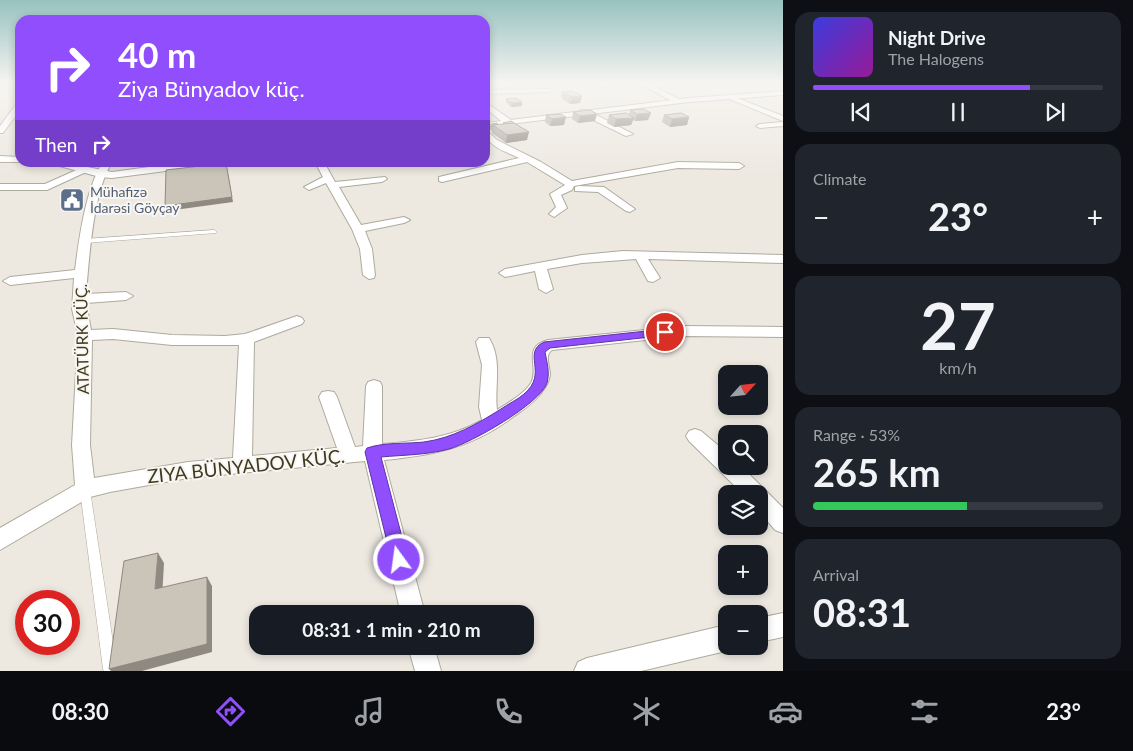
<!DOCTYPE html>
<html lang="en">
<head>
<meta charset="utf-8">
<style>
  :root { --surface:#171b24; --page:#20242c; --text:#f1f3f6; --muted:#9ea1a6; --line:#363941; --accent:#914efd }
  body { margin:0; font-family:Lato,sans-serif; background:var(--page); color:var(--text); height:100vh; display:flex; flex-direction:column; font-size:19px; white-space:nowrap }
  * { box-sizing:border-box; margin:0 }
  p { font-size:16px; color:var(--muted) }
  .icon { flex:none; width:28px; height:28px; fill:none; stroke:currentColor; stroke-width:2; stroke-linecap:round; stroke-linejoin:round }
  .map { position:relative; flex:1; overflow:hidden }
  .drawer { display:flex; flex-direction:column; gap:12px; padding:12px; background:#0d0f14; width:350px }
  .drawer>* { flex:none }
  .top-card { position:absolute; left:15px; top:15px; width:475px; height:152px; border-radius:15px; box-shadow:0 2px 8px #0003; background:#914efd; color:#fff; overflow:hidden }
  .needle { width:32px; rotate:63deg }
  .controls { position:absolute; left:718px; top:365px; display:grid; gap:10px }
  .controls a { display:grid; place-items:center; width:50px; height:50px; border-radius:10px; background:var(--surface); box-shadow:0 2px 8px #0003; font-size:25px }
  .speed { position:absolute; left:15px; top:590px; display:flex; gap:10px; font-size:25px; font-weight:700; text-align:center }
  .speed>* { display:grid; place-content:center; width:65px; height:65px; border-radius:50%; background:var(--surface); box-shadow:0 2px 8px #0003; line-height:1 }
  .speed .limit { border:8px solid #d22; background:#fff; color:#111 }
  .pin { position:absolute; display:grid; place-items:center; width:42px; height:42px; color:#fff; margin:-21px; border:2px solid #fff; border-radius:50%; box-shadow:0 1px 5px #0007 }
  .me { position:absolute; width:55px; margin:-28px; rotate:346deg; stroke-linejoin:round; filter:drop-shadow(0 0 4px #0008) }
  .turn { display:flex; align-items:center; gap:18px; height:105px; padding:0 20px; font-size:22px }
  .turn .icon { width:65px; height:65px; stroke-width:2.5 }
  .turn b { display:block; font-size:35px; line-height:42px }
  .then { display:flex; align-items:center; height:48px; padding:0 20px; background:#0003; gap:10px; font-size:19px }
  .big { font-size:38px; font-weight:700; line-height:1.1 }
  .drawer .tile { flex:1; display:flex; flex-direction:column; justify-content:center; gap:8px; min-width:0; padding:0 18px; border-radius:15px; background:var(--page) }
  .drawer .dial { align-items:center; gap:0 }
  .dial b { font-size:65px; line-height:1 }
  .song { display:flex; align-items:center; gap:15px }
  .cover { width:60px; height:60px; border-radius:8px; background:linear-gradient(135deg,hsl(240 70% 55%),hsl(300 70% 35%)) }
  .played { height:5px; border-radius:2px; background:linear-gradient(90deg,var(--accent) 75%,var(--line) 75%) }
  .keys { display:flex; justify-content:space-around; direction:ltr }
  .heat { display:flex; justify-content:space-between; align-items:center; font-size:28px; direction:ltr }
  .charge { height:8px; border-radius:4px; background:linear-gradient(90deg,#34c759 53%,var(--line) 0) }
  .trip { position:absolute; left:249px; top:605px; width:285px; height:50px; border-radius:15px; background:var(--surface); box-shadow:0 2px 8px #0003; font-weight:700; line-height:50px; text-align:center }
  .menu { display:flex; height:80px; justify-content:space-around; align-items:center; background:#090b0e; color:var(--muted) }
  .menu .icon { width:35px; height:35px }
  .menu .on { color:var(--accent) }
  .menu b { font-size:22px; color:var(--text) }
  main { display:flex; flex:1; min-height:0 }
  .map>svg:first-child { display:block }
</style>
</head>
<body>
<main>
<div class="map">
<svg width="783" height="671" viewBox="0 0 783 671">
  <rect width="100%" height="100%" fill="#ede9e1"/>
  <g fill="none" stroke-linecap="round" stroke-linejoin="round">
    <defs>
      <g id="service">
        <path d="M214,230L217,232L216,233L85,243L82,241L85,239Z"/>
        <path d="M85,486L89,487L90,490L117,669L116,671H104L103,669L80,490L81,487Z"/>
      </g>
      <g id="minor">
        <path d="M599,83H614L602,86Z"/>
        <path d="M638,83H647L683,101L676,103Z"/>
        <path d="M551,89L552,90L549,92L485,94V90Z"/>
        <path d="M729,95L783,116V121L727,98L726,97Z"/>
        <path d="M485,102L511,120V124H505L485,108Z"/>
        <path d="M581,110H587L633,134L626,136L581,114Z"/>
        <path d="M783,122V126L760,128L756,126L760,124Z"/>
        <path d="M485,129L497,140L541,162L572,181L678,162L739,163L744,166L739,169L678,168L574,186L572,190L561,195L567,208L554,217L549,214L556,207L550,194L565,185L527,162L442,182L439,181V177L519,158C505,151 485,146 485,129Z"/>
        <path d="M103,162H112C93,192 89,259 86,294L126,292L133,296L126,300L86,303L91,330L113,329L172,335L225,336L245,334L297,316L302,318L304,321L302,324L254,342L252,456L337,448L319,397L322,392L328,391L334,392L337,397L355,447L363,446L366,386L368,382L374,380L380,382L382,386V444C418,441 450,438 482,420L479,407L482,365L476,342L479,338H489C503,361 494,386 497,410C508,403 524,394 531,383C540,367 521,347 548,340L683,326L783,327V337L683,336L552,350C544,355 550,367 550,375C549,381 546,387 542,392C535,402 523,410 513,417C471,448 434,455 384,460L425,614H401L365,461L188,478L110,492L90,497L0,550V528L75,485L72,445L78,335L72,309L74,278L10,285L3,281L10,277L75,270C79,239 86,187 103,162ZM113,339L172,345H239L233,458L188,462L94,478L90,445L92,340Z"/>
        <path d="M315,162H324L335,182L385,177L387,179L382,182L339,187L361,225L404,217L410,220L404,223L365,231L372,249L375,275L374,278L369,279L363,275L360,249L352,229L326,183L309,190L304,187L323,177Z"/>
        <path d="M83,167L86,168V172L47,190H0V184H45Z"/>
        <path d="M579,186L604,187L635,209L630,212L626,211L598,192L575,191V187Z"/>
        <path d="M623,251L783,255V263L648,259L660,278L653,282L648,281L636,259L582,263L547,269L553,289L546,293L539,289L535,271L505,277L499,273L505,269L582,255Z"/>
        <path d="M695,429L701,431L726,452V466H741L783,508V533L775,530L759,511V494H743L689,441L686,436L689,431Z"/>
        <path d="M783,613V637L759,642V618Z"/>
        <path d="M726,625V646H735L726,651L641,671H574L578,662L587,658Z"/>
        <path d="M408,646H434L441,671H415Z"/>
      </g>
      <g id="tertiary">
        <path d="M783,91V95L689,102L485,127V123L689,98Z"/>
        <path d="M17,103H20V110L3,133H0V126Z"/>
        <path d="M0,156L20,157L21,162H0Z"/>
        <path d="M45,162H63L112,172L186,162H215L211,165L112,178L100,177Z"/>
      </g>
    </defs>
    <use href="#service" stroke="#aeaa9c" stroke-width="1"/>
    <use href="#minor" stroke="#aeaa9c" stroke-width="2"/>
    <use href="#tertiary" stroke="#aeaa9c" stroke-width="2"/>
    <use href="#service" fill="#fff" fill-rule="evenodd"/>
    <use href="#minor" fill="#fff" fill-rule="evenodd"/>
    <use href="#tertiary" fill="#fff" fill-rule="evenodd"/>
  </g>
  <g fill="#afa99f">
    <path d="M562,92L582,96L580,103L570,104L561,98Z"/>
    <path d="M506,99L522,106L511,107L506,102Z"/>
    <path d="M630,110L648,120L635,121L633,120L631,125L614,127L607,123L609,115H629Z"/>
    <path d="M573,112L595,121L578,123L572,119Z"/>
    <path d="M546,115L564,125L550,126L545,122Z"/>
    <path d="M664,115L689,117L687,125L670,127L662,122Z"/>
    <path d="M503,123L527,140L506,143L492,133V131L487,128V125H499L503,124Z"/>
  </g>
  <g fill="#8e8a82">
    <path d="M582,96L580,103L570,104L572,97Z"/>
    <path d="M522,102V106L511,107L512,103Z"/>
    <path d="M490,111V115H485V112Z"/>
    <path d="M651,113L648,120L635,121L637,114Z"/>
    <path d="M597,114L595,121L578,123L580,116Z"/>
    <path d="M566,117L564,125L550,126L552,119Z"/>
    <path d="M689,117L687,125L670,127L672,119Z"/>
    <path d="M634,118L631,125L614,127L616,119Z"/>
    <path d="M529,132L527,140L506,143L507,135Z"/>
    <path d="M226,163L233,202L167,211L165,206Z"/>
    <path d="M158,553L164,563L162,599L155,589Z"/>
    <path d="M207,577L212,586V652L142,671H111L109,669Z"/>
  </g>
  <g fill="#cbc5b9" stroke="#8e8a82">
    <path d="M572,91L582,96L572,97L562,92Z"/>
    <path d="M516,98L522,102L512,103L506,99Z"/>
    <path d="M485,108H486L490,111L485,112Z"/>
    <path d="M643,109L651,113L637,114L630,110Z"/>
    <path d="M590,110L597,114L580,116L573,112Z"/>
    <path d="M626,113L634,118L616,119L609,115Z"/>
    <path d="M681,113L689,117L672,119L664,115Z"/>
    <path d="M560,114L566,117L552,119L546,115Z"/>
    <path d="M511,121L514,123L505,124L503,123Z"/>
    <path d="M497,123L499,125H493V127L487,125Z"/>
    <path d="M514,123L529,132L507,135L493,125Z"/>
    <path d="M226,163L232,197L165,206L166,170Z"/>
    <path d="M158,553L155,589L207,577V644L109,669L124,561Z"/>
  </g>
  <linearGradient id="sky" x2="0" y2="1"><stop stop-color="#97c2c0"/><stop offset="0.47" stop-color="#f7f5f2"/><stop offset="1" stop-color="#f7f5f2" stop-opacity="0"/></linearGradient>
  <rect width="783" height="177" fill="url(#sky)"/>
  <path fill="#914efd" stroke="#5e33a4" d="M665,329L671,332L669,335L550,348L545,352C547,363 550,372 547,383C540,404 471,443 449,449C427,455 403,455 381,457L408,560L405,566L399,568L393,566L365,452L367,448C385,442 406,444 424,442C453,438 477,424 501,409C508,404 517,400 524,394C549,373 521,353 544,342Z"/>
  <defs>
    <symbol id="civic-square" viewBox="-11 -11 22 22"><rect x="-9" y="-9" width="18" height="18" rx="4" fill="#5c6f8a" stroke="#f9f6f2"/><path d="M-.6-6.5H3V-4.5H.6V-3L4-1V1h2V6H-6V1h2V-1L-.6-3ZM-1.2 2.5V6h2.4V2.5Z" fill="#fff"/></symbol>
  </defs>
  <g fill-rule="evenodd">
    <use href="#civic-square" x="58" y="186" width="28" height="28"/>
  </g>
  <g text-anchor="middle" stroke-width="4" stroke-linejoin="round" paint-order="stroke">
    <g font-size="14" fill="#4e5e75" stroke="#f9f6f2" text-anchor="start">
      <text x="90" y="197">Mühafizə<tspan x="90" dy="16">İdarəsi Göyçay</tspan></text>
    </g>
    <g font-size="16" fill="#3f3b20" stroke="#f9f6f2">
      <text transform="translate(82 339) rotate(-91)" y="6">ATATÜRK KÜÇ.</text>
    </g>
    <g font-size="19" fill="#3f3b20" stroke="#f9f6f2">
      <text transform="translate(246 466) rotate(-6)" y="7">ZIYA BÜNYADOV KÜÇ.</text>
    </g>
  </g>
</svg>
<div class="controls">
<a><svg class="needle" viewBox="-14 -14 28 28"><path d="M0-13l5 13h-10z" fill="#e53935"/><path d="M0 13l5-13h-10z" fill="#9ea1a6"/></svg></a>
<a><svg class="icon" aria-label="search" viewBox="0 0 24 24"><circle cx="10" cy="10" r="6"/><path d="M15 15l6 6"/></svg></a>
<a><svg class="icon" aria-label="layers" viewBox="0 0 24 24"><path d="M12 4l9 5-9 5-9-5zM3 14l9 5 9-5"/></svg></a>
<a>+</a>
<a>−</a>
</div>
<div class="speed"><div class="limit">30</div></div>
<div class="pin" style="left:665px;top:332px;background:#d93025"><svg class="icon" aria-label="arrive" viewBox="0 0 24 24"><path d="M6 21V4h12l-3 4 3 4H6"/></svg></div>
<svg class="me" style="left:399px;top:560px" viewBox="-20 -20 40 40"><circle r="17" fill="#914efd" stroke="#fff" stroke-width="3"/><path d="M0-11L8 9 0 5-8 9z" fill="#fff"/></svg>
<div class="trip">08:31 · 1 min · 210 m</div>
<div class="top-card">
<div class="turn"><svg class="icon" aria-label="right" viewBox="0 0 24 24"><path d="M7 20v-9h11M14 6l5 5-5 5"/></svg><div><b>40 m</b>Ziya Bünyadov küç.</div></div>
<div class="then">Then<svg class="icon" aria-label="right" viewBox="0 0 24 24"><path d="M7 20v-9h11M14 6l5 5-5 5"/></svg></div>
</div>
</div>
<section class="drawer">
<div class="tile">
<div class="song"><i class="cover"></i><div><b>Night Drive</b><p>The Halogens</p></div></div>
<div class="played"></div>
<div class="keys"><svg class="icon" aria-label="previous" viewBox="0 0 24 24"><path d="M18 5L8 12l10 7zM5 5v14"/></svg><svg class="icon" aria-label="pause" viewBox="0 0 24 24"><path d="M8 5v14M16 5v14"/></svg><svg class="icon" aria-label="next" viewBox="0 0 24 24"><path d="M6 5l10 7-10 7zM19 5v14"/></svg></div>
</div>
<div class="tile"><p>Climate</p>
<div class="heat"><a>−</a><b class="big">23°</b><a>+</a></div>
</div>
<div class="tile dial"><b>27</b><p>km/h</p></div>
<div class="tile"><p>Range · 53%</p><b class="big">265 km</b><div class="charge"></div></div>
<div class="tile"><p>Arrival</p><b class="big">08:31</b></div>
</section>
</main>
<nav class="menu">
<b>08:30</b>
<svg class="icon on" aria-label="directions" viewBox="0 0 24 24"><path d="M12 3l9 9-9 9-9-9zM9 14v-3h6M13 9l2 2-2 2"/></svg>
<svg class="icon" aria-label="music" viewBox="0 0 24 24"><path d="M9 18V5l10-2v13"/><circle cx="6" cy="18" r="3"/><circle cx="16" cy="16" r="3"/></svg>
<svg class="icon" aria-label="phone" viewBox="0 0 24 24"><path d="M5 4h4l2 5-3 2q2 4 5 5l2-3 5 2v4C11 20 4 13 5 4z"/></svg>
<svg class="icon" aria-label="climate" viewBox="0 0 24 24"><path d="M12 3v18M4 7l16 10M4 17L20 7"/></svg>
<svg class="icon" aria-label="car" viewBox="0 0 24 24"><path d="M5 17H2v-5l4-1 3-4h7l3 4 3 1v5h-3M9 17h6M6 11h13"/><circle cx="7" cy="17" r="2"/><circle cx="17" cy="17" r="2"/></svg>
<svg class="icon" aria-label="filters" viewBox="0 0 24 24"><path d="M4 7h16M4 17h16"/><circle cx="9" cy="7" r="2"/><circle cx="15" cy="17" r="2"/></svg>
<b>23°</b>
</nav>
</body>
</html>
